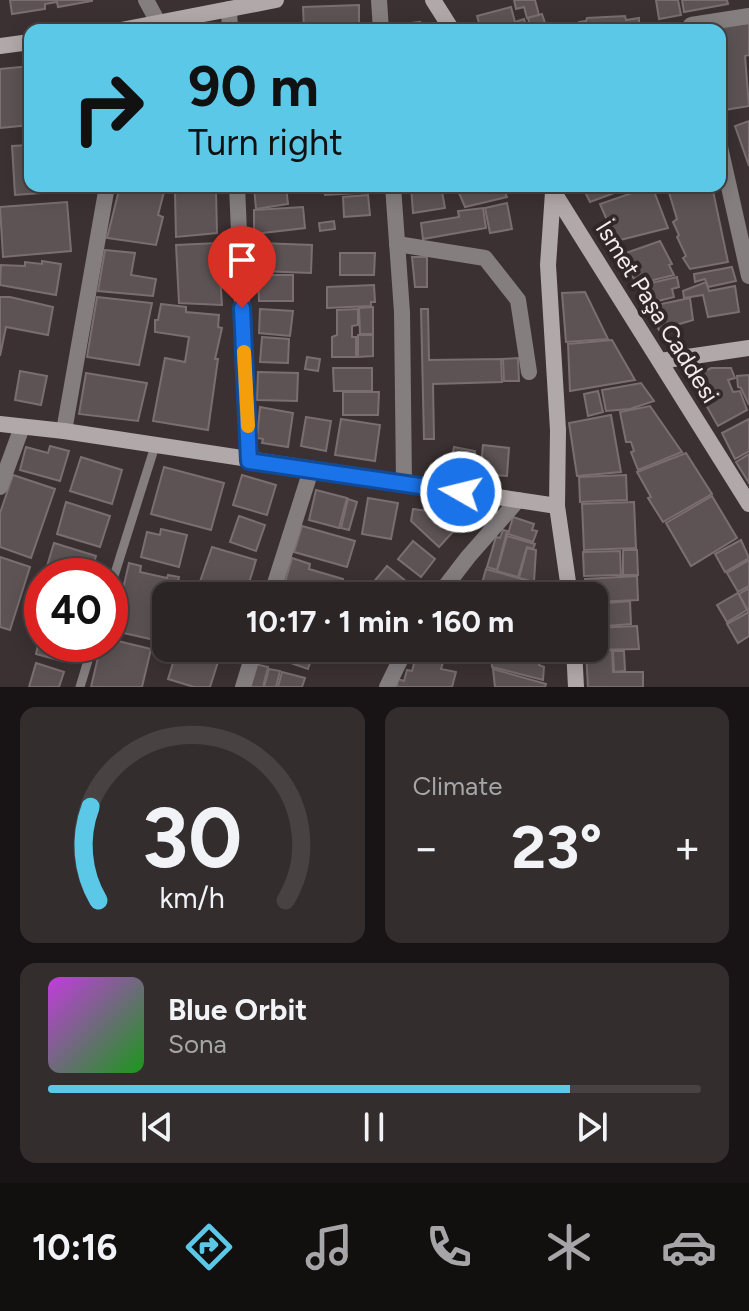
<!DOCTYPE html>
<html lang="en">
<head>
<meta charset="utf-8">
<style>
  :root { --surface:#2c2526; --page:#342d2e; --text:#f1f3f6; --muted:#a6a5a7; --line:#484243; --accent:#5bc8e7 }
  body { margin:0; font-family:Figtree,sans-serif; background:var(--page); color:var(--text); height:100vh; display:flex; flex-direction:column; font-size:30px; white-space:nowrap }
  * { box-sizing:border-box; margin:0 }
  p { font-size:26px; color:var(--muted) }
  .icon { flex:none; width:44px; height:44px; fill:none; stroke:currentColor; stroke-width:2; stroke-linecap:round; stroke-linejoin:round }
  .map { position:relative; height:687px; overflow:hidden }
  .side { display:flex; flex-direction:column; gap:20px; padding:20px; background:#181415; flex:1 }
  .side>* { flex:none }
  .top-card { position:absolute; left:24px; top:24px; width:702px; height:168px; border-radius:16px; box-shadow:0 4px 20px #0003,0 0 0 2px var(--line); background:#5bc8e7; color:#111; overflow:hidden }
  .speed { position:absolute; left:24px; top:558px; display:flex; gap:16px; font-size:40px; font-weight:700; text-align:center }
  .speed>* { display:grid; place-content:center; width:104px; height:104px; border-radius:50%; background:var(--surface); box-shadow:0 4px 20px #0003,0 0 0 2px var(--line); line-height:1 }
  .speed .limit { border:12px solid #d22; background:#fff; color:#111 }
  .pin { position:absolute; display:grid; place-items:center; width:68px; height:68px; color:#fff; margin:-82px -34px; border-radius:50% 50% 50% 0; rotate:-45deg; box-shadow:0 0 8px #0007 }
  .pin .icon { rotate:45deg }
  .me { position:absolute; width:88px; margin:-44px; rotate:278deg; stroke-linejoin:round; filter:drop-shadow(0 0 6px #0008) }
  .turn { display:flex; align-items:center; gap:28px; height:168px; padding:0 32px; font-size:36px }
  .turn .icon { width:104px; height:104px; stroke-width:2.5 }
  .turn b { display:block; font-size:56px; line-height:68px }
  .big { font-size:60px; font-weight:700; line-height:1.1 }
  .side .card { flex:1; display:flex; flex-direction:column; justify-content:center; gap:12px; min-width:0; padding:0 28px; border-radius:16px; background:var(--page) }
  .side .dial { align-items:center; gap:0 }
  .dial svg { height:208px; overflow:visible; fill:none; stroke:var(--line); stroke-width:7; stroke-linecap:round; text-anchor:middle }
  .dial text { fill:var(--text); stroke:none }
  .song { display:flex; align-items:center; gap:24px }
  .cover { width:96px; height:96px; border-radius:12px; background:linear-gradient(135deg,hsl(290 70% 55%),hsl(120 70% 35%)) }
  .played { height:8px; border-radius:4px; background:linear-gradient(90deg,var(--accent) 80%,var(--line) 80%) }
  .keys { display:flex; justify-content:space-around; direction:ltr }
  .heat { display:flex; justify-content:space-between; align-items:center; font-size:44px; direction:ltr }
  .side .tiles { flex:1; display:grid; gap:20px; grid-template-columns:1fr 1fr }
  .card:last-child { grid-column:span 2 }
  .trip { position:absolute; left:152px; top:582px; width:456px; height:80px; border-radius:16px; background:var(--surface); box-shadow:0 4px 20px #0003,0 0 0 2px var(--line); font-weight:700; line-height:80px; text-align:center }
  .dock { display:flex; height:128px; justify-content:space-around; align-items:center; background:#120f0f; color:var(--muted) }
  .dock .icon { width:56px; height:56px }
  .dock .active { color:var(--accent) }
  .dock b { font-size:36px; color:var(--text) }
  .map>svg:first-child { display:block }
</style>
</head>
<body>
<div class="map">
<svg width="749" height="687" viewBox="0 0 749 687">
  <rect width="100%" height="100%" fill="#3b3132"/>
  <g fill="#5d5354" stroke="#7a6e70" stroke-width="2">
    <path d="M10,0H92V1L58,7L57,2L45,4V9L12,14Z"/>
    <path d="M514,0H535L539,15L527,18L524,7L516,9Z"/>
    <path d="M656,0H678L681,15L659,19Z"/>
    <path d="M682,0H727L728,4L684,12Z"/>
    <path d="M359,5V30H304L303,7Z"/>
    <path d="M511,7L515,22L524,19L527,30H481L477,16Z"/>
    <path d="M542,14L547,29L550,30H531L528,18Z"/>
    <path d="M625,16L626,20L639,18V26H641V30H580L579,22L586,21L587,18Z"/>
    <path d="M420,22V30H396V25Z"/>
    <path d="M749,23V55L745,56L749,106L724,110L720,81V30L713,28Z"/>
    <path d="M270,24V30H243V25Z"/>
    <rect x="271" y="24" width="25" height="6"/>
    <path d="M30,66V125L0,128V69Z"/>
    <path d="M749,121V166L735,126Z"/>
    <path d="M30,145V186H83V190L15,195L12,146Z"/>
    <path d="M120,186L164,192L158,215L163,217L156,245L107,238Z"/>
    <path d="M286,186L288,204L256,209L254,187Z"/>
    <path d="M324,186H373L374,192L325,195Z"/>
    <path d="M411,186H441L445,208L413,213Z"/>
    <path d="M456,186H502L507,197L465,207Z"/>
    <path d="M582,186H633L590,202Z"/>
    <path d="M652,186L668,228L616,241L600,204Z"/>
    <path d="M667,186H712L728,262L690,269L683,258L686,256L677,237L679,235L673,222L677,219Z"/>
    <path d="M216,190L217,233L176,237L175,193Z"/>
    <path d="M368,195L370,215L344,217L343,197Z"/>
    <path d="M67,202L71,251L3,257L0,207Z"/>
    <path d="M507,203L512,229L490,233L485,208Z"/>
    <path d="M303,207L305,228L254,234V210Z"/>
    <path d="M483,208L486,228L423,239L421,223L459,217L458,211Z"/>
    <path d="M334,221L335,229L320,231L319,223Z"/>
    <path d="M660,241L672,264L669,265L674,275L637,284L620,255Z"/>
    <path d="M218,243L222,305L179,303L176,245Z"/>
    <path d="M260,243L312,245L311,273L259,271Z"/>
    <path d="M105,250L135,253L131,275L156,279L153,296L98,291Z"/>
    <path d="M340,253H375L374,275H340Z"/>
    <path d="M412,257H427V287H415Z"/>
    <path d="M42,261L61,264L56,295L0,285L1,265L25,266V262L42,264Z"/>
    <path d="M732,267L736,281L708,287L705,279L695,282L694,274Z"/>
    <path d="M258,275H293V301H259Z"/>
    <path d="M677,277L679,287L672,289L674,297L646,304L638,286Z"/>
    <path d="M706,282L709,291L735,286L739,312L708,317L703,295L684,298L683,291Z"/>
    <path d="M374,285L375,302H371V306L327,308V287Z"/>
    <path d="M585,292L608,339L566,342L562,293Z"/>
    <path d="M0,297H10L53,307L48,335L6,327L0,356Z"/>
    <path d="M97,297L152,303L139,365L87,357Z"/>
    <path d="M690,298L693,320L659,330L647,307Z"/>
    <path d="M161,304L186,307V312L219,315L218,327L222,328L215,359H218L208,430L153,421L165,358L185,362L189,337L155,332V320H158Z"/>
    <path d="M373,307V334H360L359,308Z"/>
    <path d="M260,309L293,311L290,336L259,333Z"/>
    <path d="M358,309V325L352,326V337H356V357H332V337L337,335V310Z"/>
    <path d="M421,309H428L429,360L501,359L502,382L433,384L434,439H424Z"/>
    <path d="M358,335H373V356L358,357Z"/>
    <path d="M262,337L289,339L288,363L260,362Z"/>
    <path d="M612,340L635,380L570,391L568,344Z"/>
    <path d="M307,357L320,359L318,371L305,369Z"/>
    <path d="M518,358L519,381H504L503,359Z"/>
    <path d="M333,368H372V391H334Z"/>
    <path d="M711,368H731L735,378L728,380L733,392L740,391L747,410L718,426L691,379Z"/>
    <path d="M20,371L47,376L41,405L15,400Z"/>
    <path d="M258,372L298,373L297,401L257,400Z"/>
    <path d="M86,373L147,383L138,421L79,414Z"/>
    <path d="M749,375V405L741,388L738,387L737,376Z"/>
    <path d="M641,383L654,401L630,409L606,411L602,390Z"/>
    <path d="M598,391L603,412L588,416L584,394Z"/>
    <path d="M343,392H379L378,415H343Z"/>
    <path d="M650,406L682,452L638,470L631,452L634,451L631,442H626L620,412Z"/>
    <path d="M260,407L293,413L288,447L262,443L263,439L257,438Z"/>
    <path d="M611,415L621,472L577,476L569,423Z"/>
    <path d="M306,417L331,421L326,451L301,446Z"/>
    <path d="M341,419L380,425L375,461L335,455Z"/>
    <path d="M749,419V451L735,459L722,433Z"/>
    <path d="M483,445L509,448L507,476L480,474Z"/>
    <path d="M50,446L69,451L60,481L20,470L26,447L48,453Z"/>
    <path d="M454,447L475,451L472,471L467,470L466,474L449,471Z"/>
    <path d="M686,453L712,494L663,522L648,498L651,497L637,472Z"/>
    <path d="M749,454V483L736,462Z"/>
    <path d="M81,457L122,470L112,504L70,491Z"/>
    <path d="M164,467L224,483L211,530L151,514Z"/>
    <path d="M13,475L55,489L31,558L0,547V513Z"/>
    <path d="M242,475L276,485L267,515L233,505Z"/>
    <path d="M626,475L627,500L580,502L579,477Z"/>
    <path d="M316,490L347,498L339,528L309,520Z"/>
    <path d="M712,496L737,538L691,566L666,523Z"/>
    <path d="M368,498L398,503L391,539L362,534Z"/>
    <path d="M348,499L357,502L349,530L341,528Z"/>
    <path d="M66,502L110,516L100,547L57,534Z"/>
    <path d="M634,502L636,548L584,550L582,504Z"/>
    <path d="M413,509L451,514L461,523L439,547L411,521Z"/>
    <path d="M239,516L265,525L256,551L230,542Z"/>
    <path d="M513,517L534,524L532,530L537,531L533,542L508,534Z"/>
    <path d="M302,526L355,541L347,567L294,552Z"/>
    <path d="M161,529L187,535L179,567L141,557L147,532L160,535Z"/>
    <path d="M503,530L507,531L497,570L487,567L496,537L500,538Z"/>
    <path d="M507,536L535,544L533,549L527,547L518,577L497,571Z"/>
    <path d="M741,540L749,558L725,572L715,554Z"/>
    <path d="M413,541L435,559L421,577L398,559Z"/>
    <path d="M54,543L96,556L90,576H44Z"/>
    <path d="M212,547L256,560L245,596H195Z"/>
    <path d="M527,548L536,550L534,582L519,578Z"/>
    <path d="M623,550H637L638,575H623Z"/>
    <path d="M620,551L621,575L584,576L583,552Z"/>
    <path d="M0,557L30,567L10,630L0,627Z"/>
    <path d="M292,558L310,564L309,569L343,579L338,596H307L283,589Z"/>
    <path d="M749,560V586L738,592L727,573Z"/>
    <path d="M129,563L141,566L140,572L167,578L168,575L179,577L175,596H166V612L159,641L119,632L120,629L114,628Z"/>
    <path d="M387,566L412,586L404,596H385L371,585Z"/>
    <path d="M486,569L536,583L533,592L537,593L536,596H501L480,590Z"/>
    <path d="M637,576L638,600L594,602V596H585V579Z"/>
    <path d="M42,583V614L33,611Z"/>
    <path d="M749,588V611H748L739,594Z"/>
    <path d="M738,593L747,610L727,622L717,605Z"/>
    <path d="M630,601L631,624L594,627V604Z"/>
    <path d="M749,612V636L738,643L727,624Z"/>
    <path d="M39,626L42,627V644H67L62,661L36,654L39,640L35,639Z"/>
    <path d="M637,626L639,649L587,650V648H594V628Z"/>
    <path d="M110,635L115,636L114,640L151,649L142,687H91L99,653L103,644H110Z"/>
    <path d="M263,648H315L308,669L262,653Z"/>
    <path d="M491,648H507L542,657L539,665L544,667L543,680L492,667Z"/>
    <path d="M177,650L218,662L210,687H194L168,679Z"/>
    <path d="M612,650L613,672H643V687H588L586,653Z"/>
    <path d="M613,651H624L625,671L614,672Z"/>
    <path d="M416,656L443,662L441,669L456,672L452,687H397L398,679L404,681L407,670L412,671Z"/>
    <path d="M36,663L64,672L59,687H29Z"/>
    <path d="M255,664L268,667L263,687H250Z"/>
    <path d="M269,669L280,671L276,687H264Z"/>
    <path d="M493,669L546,684L545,687H495Z"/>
    <path d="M282,672L305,678L302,687H278Z"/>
  </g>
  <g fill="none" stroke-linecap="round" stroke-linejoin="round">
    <g stroke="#847e7f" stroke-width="9">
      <path d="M110,589L155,446"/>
      <path d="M80,687L93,644"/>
    </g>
    <g stroke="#847e7f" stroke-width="16">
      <path d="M146,0L159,24"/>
      <path d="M379,0L381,30"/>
      <path d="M229,9L230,30"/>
      <path d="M692,30L691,25L749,16"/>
      <path d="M720,147L749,276"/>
      <path d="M237,186L249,461"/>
      <path d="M393,186L402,312L404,483"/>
      <path d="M397,244L485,258L518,300L529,372"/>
      <path d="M64,431L107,186"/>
      <path d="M0,487L22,427"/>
      <path d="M271,596L311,470"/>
      <path d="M438,596L468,557L518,500"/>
      <path d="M243,687L255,648"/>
      <path d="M387,687L406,648"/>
    </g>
    <g stroke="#b1a8a9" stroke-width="16">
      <path d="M433,0L452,30"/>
      <path d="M121,30L276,0"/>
      <path d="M0,46L30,42"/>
      <path d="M553,191L749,504"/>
      <path d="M553,192L548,265L558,430L557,506L570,596"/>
      <path d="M660,361L749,348"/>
      <path d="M0,424L64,431L557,506"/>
      <path d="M574,648L576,687"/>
    </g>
  </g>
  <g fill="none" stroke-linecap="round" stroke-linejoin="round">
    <defs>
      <path id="route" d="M242,308L249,461L461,492"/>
    </defs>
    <use href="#route" stroke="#114b97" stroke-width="20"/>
    <use href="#route" stroke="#1a73e8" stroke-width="14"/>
    <path stroke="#f59e0b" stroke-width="14" d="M244,352L248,426"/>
  </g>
  <g text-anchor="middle" stroke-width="8" stroke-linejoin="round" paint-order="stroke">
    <g font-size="24" fill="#f3eced" stroke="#312728">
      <text transform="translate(657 312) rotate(58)" y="8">İsmet Paşa Caddesi</text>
    </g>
  </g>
</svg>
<div class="speed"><div class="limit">40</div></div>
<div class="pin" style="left:242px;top:308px;background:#d93025"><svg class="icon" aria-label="arrive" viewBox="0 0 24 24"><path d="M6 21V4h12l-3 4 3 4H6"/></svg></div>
<svg class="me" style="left:461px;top:492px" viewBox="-20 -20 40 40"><circle r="17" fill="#1a73e8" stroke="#fff" stroke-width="3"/><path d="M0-11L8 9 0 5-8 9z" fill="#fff"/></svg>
<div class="trip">10:17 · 1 min · 160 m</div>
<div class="top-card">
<div class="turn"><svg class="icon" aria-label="right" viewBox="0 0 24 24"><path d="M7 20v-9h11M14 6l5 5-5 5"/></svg><div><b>90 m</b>Turn right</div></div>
</div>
</div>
<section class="side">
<div class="tiles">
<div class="card dial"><svg viewBox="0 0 100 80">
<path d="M14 69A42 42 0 1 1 86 69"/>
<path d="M14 69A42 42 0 0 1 11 33" stroke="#5bc8e7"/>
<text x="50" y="56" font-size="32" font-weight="700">30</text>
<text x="50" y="72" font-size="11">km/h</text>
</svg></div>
<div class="card"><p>Climate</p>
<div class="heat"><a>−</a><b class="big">23°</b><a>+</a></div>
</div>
<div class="card">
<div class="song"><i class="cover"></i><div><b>Blue Orbit</b><p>Sona</p></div></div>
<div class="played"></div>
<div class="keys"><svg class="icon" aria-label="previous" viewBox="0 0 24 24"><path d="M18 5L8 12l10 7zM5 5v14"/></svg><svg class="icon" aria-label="pause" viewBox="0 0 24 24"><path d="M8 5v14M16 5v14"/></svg><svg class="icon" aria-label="next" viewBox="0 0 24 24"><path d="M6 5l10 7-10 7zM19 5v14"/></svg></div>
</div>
</div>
</section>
<nav class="dock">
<b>10:16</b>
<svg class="icon active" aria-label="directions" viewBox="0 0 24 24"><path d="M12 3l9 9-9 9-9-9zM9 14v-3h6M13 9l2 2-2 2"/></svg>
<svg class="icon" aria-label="music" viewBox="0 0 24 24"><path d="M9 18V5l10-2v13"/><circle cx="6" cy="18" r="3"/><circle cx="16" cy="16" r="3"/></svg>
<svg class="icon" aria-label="phone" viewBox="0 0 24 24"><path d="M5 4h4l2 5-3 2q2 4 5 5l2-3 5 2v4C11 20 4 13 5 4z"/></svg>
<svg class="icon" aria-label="climate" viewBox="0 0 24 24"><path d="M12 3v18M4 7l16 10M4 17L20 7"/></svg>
<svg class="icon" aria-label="car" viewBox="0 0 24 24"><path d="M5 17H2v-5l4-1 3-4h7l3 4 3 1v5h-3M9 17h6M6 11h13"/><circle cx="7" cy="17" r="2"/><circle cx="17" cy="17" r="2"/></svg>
</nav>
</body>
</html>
